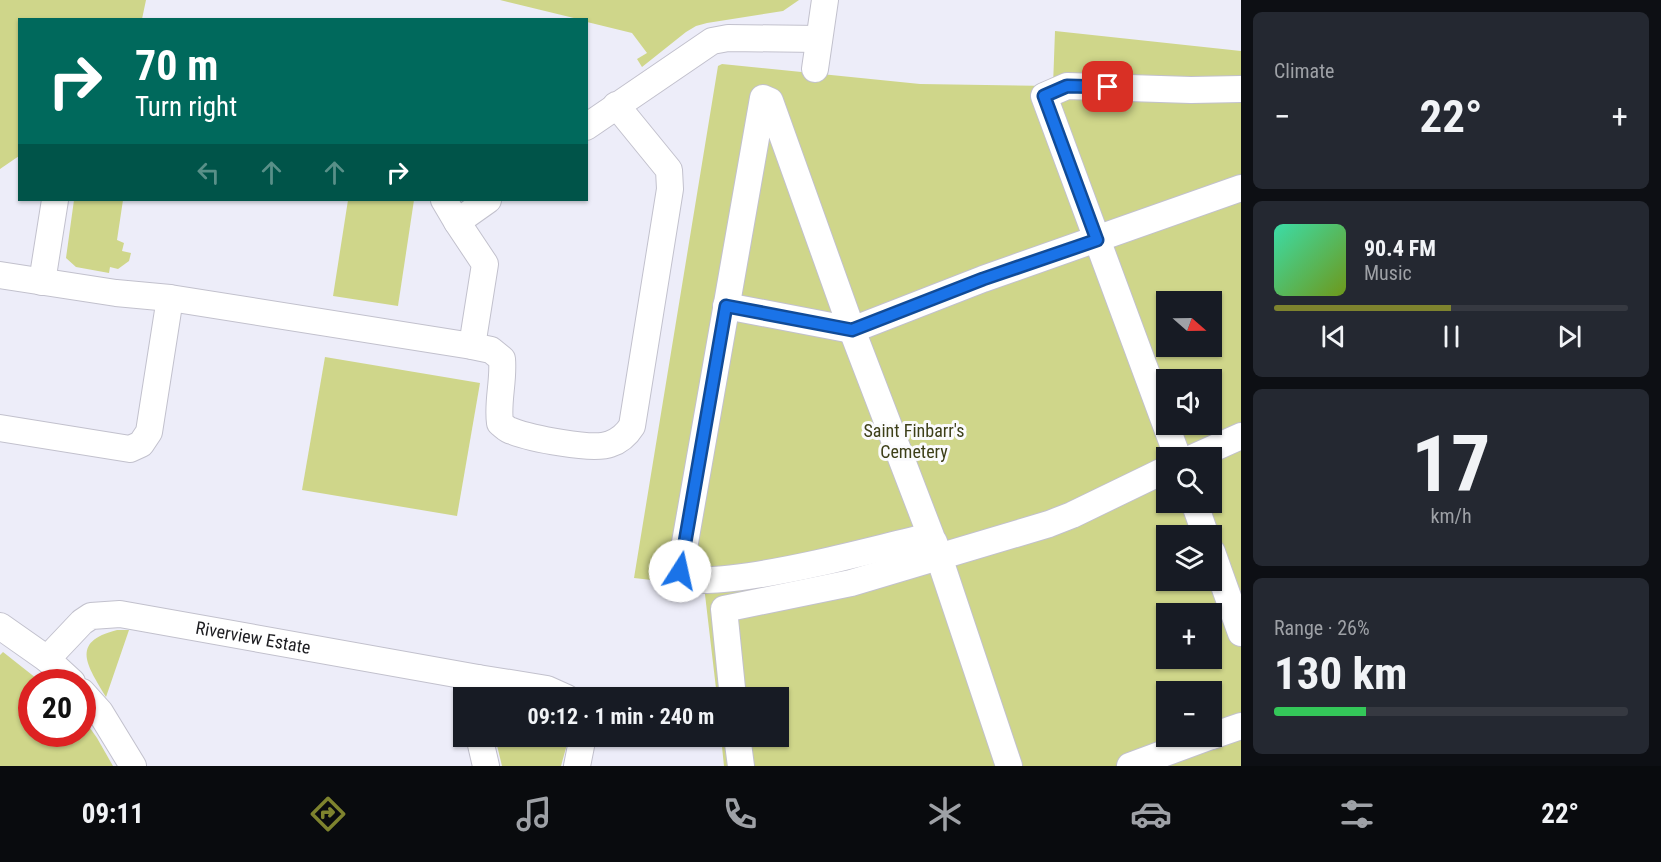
<!DOCTYPE html>
<html lang="en">
<head>
<meta charset="utf-8">
<style>
  :root { --surface:#171b24; --page:#242831; --text:#f1f3f6; --muted:#9ea1a6; --line:#363941; --accent:#7e832e }
  body { margin:0; font-family:"Roboto Condensed",sans-serif; background:var(--page); color:var(--text); height:100vh; display:flex; flex-direction:column; font-size:22px; white-space:nowrap }
  * { box-sizing:border-box; margin:0 }
  p { font-size:20px; color:var(--muted) }
  .icon { flex:none; width:33px; height:33px; fill:none; stroke:currentColor; stroke-width:2; stroke-linecap:round; stroke-linejoin:round }
  .map { position:relative; flex:1; overflow:hidden }
  .details { display:flex; flex-direction:column; gap:12px; padding:12px; background:#0d0f14; width:420px }
  .details>* { flex:none }
  .banner { position:absolute; left:18px; top:18px; width:570px; height:183px; border-radius:0px; box-shadow:0 2px 4px #0004; background:#00695c; color:#fff; overflow:hidden }
  .needle { width:39px; rotate:110deg }
  .tools { position:absolute; left:1156px; top:291px; display:grid; gap:12px }
  .tools a { display:grid; place-items:center; width:66px; height:66px; border-radius:0px; background:var(--surface); box-shadow:0 2px 4px #0004; font-size:30px }
  .speed { position:absolute; left:18px; top:669px; display:flex; gap:12px; font-size:30px; font-weight:700; text-align:center }
  .speed>* { display:grid; place-content:center; width:78px; height:78px; border-radius:50%; background:var(--surface); box-shadow:0 2px 4px #0004; line-height:1 }
  .speed .limit { border:9px solid #d22; background:#fff; color:#111 }
  .pin { position:absolute; display:grid; place-items:center; width:51px; height:51px; color:#fff; margin:-26px; border-radius:12px; box-shadow:0 3px 9px #0006 }
  .me { position:absolute; width:66px; margin:-33px; rotate:10deg; stroke-linejoin:round; filter:drop-shadow(0 0 4px #0008) }
  .turn { display:flex; align-items:center; gap:21px; height:126px; padding:0 18px; font-size:27px }
  .turn .icon { width:78px; height:78px; stroke-width:2.5 }
  .turn b { display:block; font-size:42px; line-height:51px }
  .lanes { display:flex; align-items:center; height:57px; padding:0 18px; background:#0003; justify-content:center; gap:30px; direction:ltr }
  .lanes .off { opacity:.35 }
  .big { font-size:45px; font-weight:700; line-height:1.1 }
  .details .widget { flex:1; display:flex; flex-direction:column; justify-content:center; gap:9px; min-width:0; padding:0 21px; border-radius:9px; background:var(--page) }
  .details .dial { align-items:center; gap:0 }
  .dial b { font-size:78px; line-height:1 }
  .song { display:flex; align-items:center; gap:18px }
  .cover { width:72px; height:72px; border-radius:9px; background:linear-gradient(135deg,hsl(160 70% 55%),hsl(80 70% 35%)) }
  .played { height:6px; border-radius:3px; background:linear-gradient(90deg,var(--accent) 50%,var(--line) 50%) }
  .keys { display:flex; justify-content:space-around; direction:ltr }
  .heat { display:flex; justify-content:space-between; align-items:center; font-size:33px; direction:ltr }
  .charge { height:9px; border-radius:4px; background:linear-gradient(90deg,#34c759 26%,var(--line) 0) }
  .trip { position:absolute; left:453px; top:687px; width:336px; height:60px; border-radius:0px; background:var(--surface); box-shadow:0 2px 4px #0004; font-weight:700; line-height:60px; text-align:center }
  .menu { display:flex; height:96px; justify-content:space-around; align-items:center; background:#090b0e; color:var(--muted) }
  .menu .icon { width:42px; height:42px }
  .menu .selected { color:var(--accent) }
  .menu b { font-size:27px; color:var(--text) }
  main { display:flex; flex:1; min-height:0 }
  .map>svg:first-child { display:block }
</style>
</head>
<body>
<main>
<div class="map">
<svg width="1241" height="766" viewBox="0 0 1241 766">
  <rect width="100%" height="100%" fill="#ededf9"/>
  <g fill="#cfd68a" fill-rule="evenodd">
    <path d="M0,0H146L142,19L20,20L19,156L0,169Z"/>
    <path d="M500,0H799L783,11L707,23L696,26L686,32L642,67L637,59L647,53L632,33L587,22L586,20L578,19Z"/>
    <path d="M1055,31L1241,51V766H724L721,737L778,736V698L717,697L704,586L634,578L718,66L722,64L920,84L1053,86ZM1167,302H1212V346H1167ZM1167,380H1212V424H1167ZM1167,458H1212V502H1167ZM1167,536H1212V580H1167ZM1167,614H1212V658H1167ZM1167,692H1212V736H1167Z"/>
    <path d="M74,200H123L117,240L124,243L122,251L131,253L129,261L118,269L110,267L109,273L76,267L66,258Z"/>
    <path d="M348,200H414L398,306L333,296Z"/>
    <path d="M325,357L480,383L457,516L302,490Z"/>
    <path d="M117,630H129L106,697C88,666 69,642 117,630Z"/>
    <path d="M3,652L41,682H32V734H82L83,718L97,738L113,766H0V655Z"/>
    <path d="M495,737V736L569,737L561,766H502Z"/>
  </g>
  <g fill="none" stroke-linecap="round" stroke-linejoin="round">
    <defs>
      <g id="minor">
        <path d="M815,69L825,0"/>
        <path d="M763,98L770,101L852,330L931,536C871,550 811,567 749,576C728,579 706,582 684,578L680,571Z"/>
        <path d="M586,127L712,41L728,38L819,39"/>
        <path d="M444,200L457,222L488,200"/>
        <path d="M0,275L116,293L170,298L472,346L485,264L457,222"/>
        <path d="M42,282L55,200"/>
        <path d="M726,306L852,330L983,279L1241,188"/>
        <path d="M472,346L491,350L502,359C504,381 497,402 500,423C504,426 507,430 512,431C530,438 593,451 610,444C619,441 627,434 632,426L670,189L669,170L616,105"/>
        <path d="M0,428L130,449L141,444L149,432L170,298"/>
        <path d="M1178,458L1044,96L1067,86L1191,90L1241,89"/>
        <path d="M1192,458L1241,436"/>
        <path d="M1194,502L1206,536"/>
        <path d="M934,542L1009,766"/>
        <path d="M1212,552L1241,633"/>
        <path d="M0,626L47,659L72,682"/>
        <path id="s1" d="M47,659L82,622L91,616L120,614L478,678L475,698"/>
        <path d="M478,678L547,689L567,698"/>
        <path d="M82,692L100,712L133,766"/>
        <path d="M733,698L724,609L851,583L1049,524L1072,515L1167,469"/>
        <path d="M479,736L486,766"/>
        <path d="M737,736L741,766"/>
        <path d="M1212,736L1241,726"/>
        <path d="M577,766L583,736"/>
        <path d="M1130,766L1211,736"/>
      </g>
    </defs>
    <use href="#minor" stroke="#c2c1cd" stroke-width="28"/>
    <use href="#minor" stroke="#fff" stroke-width="26"/>
  </g>
  <g fill="none" stroke-linecap="round" stroke-linejoin="round">
    <defs>
      <path id="route" d="M680,571L726,306L852,330L983,279L1097,240L1044,96L1067,86L1108,87"/>
    </defs>
    <use href="#route" stroke="#114b97" stroke-width="15"/>
    <use href="#route" stroke="#1a73e8" stroke-width="10"/>
  </g>
  <g text-anchor="middle" stroke-width="6" stroke-linejoin="round" paint-order="stroke">
    <g font-size="18" fill="#3d3f18" stroke="#fbfbfd">
      <text x="914" y="437">Saint Finbarr's<tspan x="914" dy="21">Cemetery</tspan></text>
    </g>
    <g font-size="18" fill="#1d1d21" stroke="#fbfbfd">
      <text dy="6" stroke="none"><textPath href="#s1" startOffset="226">Riverview Estate</textPath></text>
    </g>
  </g>
</svg>
<div class="tools">
<a><svg class="needle" viewBox="-14 -14 28 28"><path d="M0-13l5 13h-10z" fill="#e53935"/><path d="M0 13l5-13h-10z" fill="#9ea1a6"/></svg></a>
<a><svg class="icon" aria-label="sound" viewBox="0 0 24 24"><path d="M4 9h4l5-4v14l-5-4H4zM17 9q2 3 0 6"/></svg></a>
<a><svg class="icon" aria-label="search" viewBox="0 0 24 24"><circle cx="10" cy="10" r="6"/><path d="M15 15l6 6"/></svg></a>
<a><svg class="icon" aria-label="layers" viewBox="0 0 24 24"><path d="M12 4l9 5-9 5-9-5zM3 14l9 5 9-5"/></svg></a>
<a>+</a>
<a>−</a>
</div>
<div class="speed"><div class="limit">20</div></div>
<div class="pin" style="left:1108px;top:87px;background:#d93025"><svg class="icon" aria-label="arrive" viewBox="0 0 24 24"><path d="M6 21V4h12l-3 4 3 4H6"/></svg></div>
<svg class="me" style="left:680px;top:571px" viewBox="-20 -20 40 40"><circle r="19" fill="#fff"/><path d="M0-13L10 11 0 6-10 11z" fill="#1a73e8"/></svg>
<div class="trip">09:12 · 1 min · 240 m</div>
<div class="banner">
<div class="turn"><svg class="icon" aria-label="right" viewBox="0 0 24 24"><path d="M7 20v-9h11M14 6l5 5-5 5"/></svg><div><b>70 m</b>Turn right</div></div>
<div class="lanes"><svg class="icon off" aria-label="left" viewBox="0 0 24 24"><path d="M17 20v-9H6M10 6l-5 5 5 5"/></svg><svg class="icon off" aria-label="ahead" viewBox="0 0 24 24"><path d="M12 20V5M6 11l6-6 6 6"/></svg><svg class="icon off" aria-label="ahead" viewBox="0 0 24 24"><path d="M12 20V5M6 11l6-6 6 6"/></svg><svg class="icon" aria-label="right" viewBox="0 0 24 24"><path d="M7 20v-9h11M14 6l5 5-5 5"/></svg></div>
</div>
</div>
<section class="details">
<div class="widget"><p>Climate</p>
<div class="heat"><a>−</a><b class="big">22°</b><a>+</a></div>
</div>
<div class="widget">
<div class="song"><i class="cover"></i><div><b>90.4 FM</b><p>Music</p></div></div>
<div class="played"></div>
<div class="keys"><svg class="icon" aria-label="previous" viewBox="0 0 24 24"><path d="M18 5L8 12l10 7zM5 5v14"/></svg><svg class="icon" aria-label="pause" viewBox="0 0 24 24"><path d="M8 5v14M16 5v14"/></svg><svg class="icon" aria-label="next" viewBox="0 0 24 24"><path d="M6 5l10 7-10 7zM19 5v14"/></svg></div>
</div>
<div class="widget dial"><b>17</b><p>km/h</p></div>
<div class="widget"><p>Range · 26%</p><b class="big">130 km</b><div class="charge"></div></div>
</section>
</main>
<nav class="menu">
<b>09:11</b>
<svg class="icon selected" aria-label="directions" viewBox="0 0 24 24"><path d="M12 3l9 9-9 9-9-9zM9 14v-3h6M13 9l2 2-2 2"/></svg>
<svg class="icon" aria-label="music" viewBox="0 0 24 24"><path d="M9 18V5l10-2v13"/><circle cx="6" cy="18" r="3"/><circle cx="16" cy="16" r="3"/></svg>
<svg class="icon" aria-label="phone" viewBox="0 0 24 24"><path d="M5 4h4l2 5-3 2q2 4 5 5l2-3 5 2v4C11 20 4 13 5 4z"/></svg>
<svg class="icon" aria-label="climate" viewBox="0 0 24 24"><path d="M12 3v18M4 7l16 10M4 17L20 7"/></svg>
<svg class="icon" aria-label="car" viewBox="0 0 24 24"><path d="M5 17H2v-5l4-1 3-4h7l3 4 3 1v5h-3M9 17h6M6 11h13"/><circle cx="7" cy="17" r="2"/><circle cx="17" cy="17" r="2"/></svg>
<svg class="icon" aria-label="filters" viewBox="0 0 24 24"><path d="M4 7h16M4 17h16"/><circle cx="9" cy="7" r="2"/><circle cx="15" cy="17" r="2"/></svg>
<b>22°</b>
</nav>
</body>
</html>
